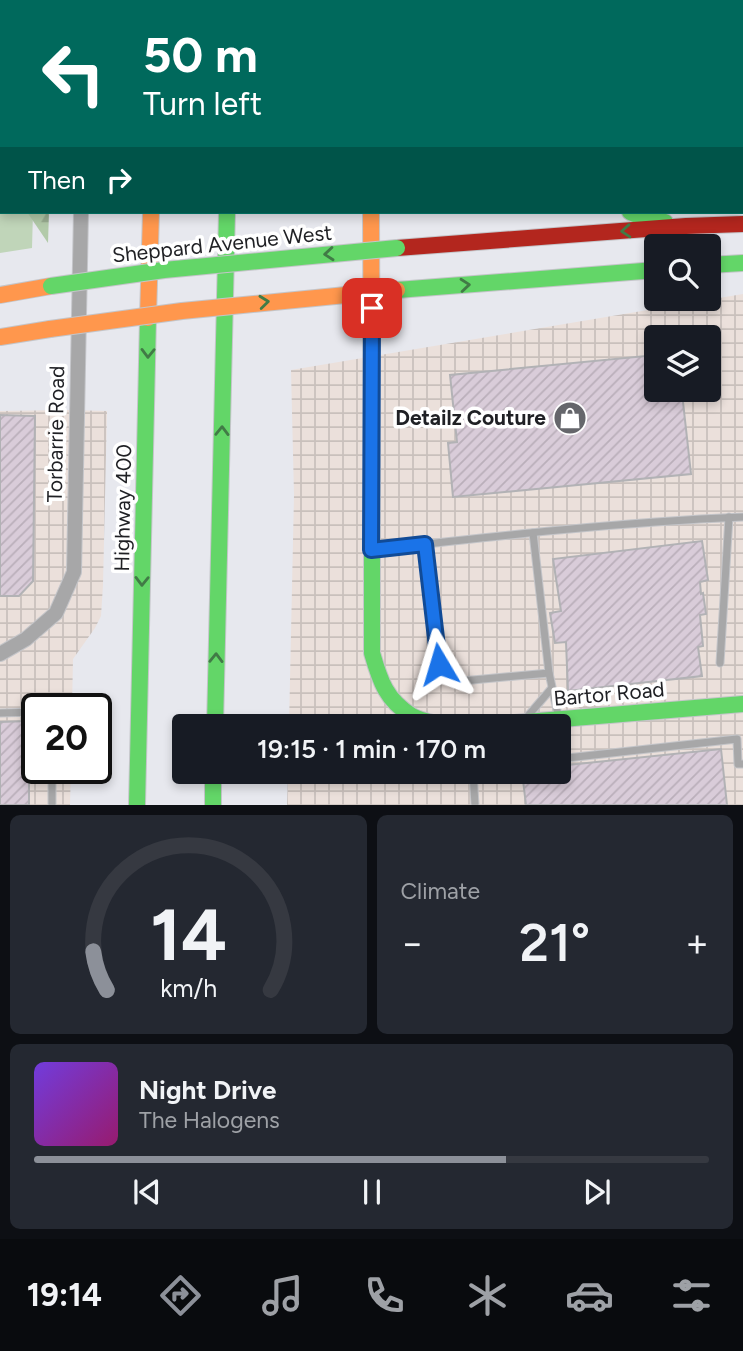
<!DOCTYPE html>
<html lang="en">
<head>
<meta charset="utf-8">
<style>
  :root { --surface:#171b24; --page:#242831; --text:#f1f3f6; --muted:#9ea1a6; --line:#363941; --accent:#8c9099 }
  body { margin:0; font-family:Figtree,sans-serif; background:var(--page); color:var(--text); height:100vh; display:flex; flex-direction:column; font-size:26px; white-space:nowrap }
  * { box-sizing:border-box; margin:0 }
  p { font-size:23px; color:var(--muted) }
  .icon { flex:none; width:38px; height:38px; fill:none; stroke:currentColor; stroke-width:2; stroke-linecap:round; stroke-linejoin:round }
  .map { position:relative; height:805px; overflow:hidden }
  .side { display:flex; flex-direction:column; gap:10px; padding:10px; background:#0d0f14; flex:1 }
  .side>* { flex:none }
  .hud { position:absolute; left:0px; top:0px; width:744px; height:214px; box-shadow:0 4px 10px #0003; background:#00695c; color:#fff; overflow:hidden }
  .fabs { position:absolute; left:644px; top:234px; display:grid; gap:14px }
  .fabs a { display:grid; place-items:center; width:77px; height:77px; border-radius:7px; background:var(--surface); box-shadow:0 4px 10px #0003; font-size:35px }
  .speed { position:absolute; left:21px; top:693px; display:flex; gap:14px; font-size:35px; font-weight:700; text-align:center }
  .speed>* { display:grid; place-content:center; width:91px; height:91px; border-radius:50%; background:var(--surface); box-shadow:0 4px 10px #0003; line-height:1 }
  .speed .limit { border:4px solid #111; border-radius:10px; background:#fff; color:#111 }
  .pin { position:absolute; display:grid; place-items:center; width:60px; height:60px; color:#fff; margin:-30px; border-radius:14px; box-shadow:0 4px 10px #0006 }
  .me { position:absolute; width:77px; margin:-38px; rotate:353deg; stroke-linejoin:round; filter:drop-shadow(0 0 5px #0008) }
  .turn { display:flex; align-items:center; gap:24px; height:147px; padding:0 28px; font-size:32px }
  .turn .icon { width:91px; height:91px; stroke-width:2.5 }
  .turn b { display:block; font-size:49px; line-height:60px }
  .then { display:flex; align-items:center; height:66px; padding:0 28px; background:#0003; gap:14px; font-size:26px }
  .big { font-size:52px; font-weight:600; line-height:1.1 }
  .side .card { flex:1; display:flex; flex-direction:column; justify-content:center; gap:10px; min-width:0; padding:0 24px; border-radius:10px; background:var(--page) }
  .side .dial { align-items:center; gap:0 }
  .dial svg { height:182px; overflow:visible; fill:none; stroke:var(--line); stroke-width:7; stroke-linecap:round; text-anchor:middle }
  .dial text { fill:var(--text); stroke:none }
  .song { display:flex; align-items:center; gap:21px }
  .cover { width:84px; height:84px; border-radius:10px; background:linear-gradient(135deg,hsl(260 70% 55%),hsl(320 70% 35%)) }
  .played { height:7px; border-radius:4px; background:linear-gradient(90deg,var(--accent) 70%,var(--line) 70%) }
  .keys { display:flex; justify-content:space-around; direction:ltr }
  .heat { display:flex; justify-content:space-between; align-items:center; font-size:38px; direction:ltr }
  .side .tiles { flex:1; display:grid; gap:10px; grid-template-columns:1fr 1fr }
  .card:last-child { grid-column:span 2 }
  .trip { position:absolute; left:172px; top:714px; width:399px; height:70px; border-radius:7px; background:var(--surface); box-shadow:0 4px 10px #0003; font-weight:600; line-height:70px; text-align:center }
  .tab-bar { display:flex; height:112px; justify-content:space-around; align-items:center; background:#090b0e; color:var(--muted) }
  .tab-bar .icon { width:49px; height:49px }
  .tab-bar .selected { color:var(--accent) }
  .tab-bar b { font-size:32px; color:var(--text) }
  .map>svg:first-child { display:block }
</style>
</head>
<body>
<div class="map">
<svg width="743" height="805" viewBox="0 0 743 805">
  <defs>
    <pattern id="industrial-grid" width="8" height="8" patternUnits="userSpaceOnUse" patternTransform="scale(1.75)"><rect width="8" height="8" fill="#ebe0db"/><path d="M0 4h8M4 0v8" fill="none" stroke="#c9c0bc"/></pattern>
    <pattern id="forest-firs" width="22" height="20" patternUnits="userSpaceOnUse" patternTransform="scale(1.75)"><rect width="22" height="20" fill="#b2caa9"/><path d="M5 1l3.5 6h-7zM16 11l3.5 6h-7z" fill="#99ad91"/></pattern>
    <pattern id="building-hatch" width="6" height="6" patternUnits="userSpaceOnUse" patternTransform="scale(1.75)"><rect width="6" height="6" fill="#d9ccd9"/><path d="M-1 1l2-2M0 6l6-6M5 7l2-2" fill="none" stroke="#baafba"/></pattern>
  </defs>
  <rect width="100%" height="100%" fill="#e7e8ee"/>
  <g fill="url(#industrial-grid)" fill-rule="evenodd">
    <path d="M743,294V805H287L288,772H558V726H289L294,495L291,370ZM656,338H709V390H656Z"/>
    <path d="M69,410L107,411L103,585L101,616L95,628L73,659L72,709H37V768H71L70,805H0V411Z"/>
  </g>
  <path fill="#c0d5b9" d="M0,0H38L37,2H2V212H33L32,248L0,253Z"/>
  <path fill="url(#forest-firs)" d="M27,212H49L48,243Z"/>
  <g fill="url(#building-hatch)" stroke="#b2b2b5" stroke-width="2">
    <path d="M474,0H743V82L742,2H474Z"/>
    <path d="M656,355V390H696V392L682,393L691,474L453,497L448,443L457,442L450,375Z"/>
    <path d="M0,415L35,416L33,581L19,596H0Z"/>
    <path d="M702,541L708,580L700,582L701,594L703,593L706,614L700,615L703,646L698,647L702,676L568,691L566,642L555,643L550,613L561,611L553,559Z"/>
    <path d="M29,721V805H0V722Z"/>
    <path d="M721,749L727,805H526L522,772H558V766Z"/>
  </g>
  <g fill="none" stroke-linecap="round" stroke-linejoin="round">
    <defs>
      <g id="lane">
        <path d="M445,2V0"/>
        <path d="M742,109H743"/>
        <path d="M425,544L439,664L447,674L462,681L549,673L533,533"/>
        <path d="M374,550C497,536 620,522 743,517"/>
        <path d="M720,663L729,517"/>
        <path d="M549,673L559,719"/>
        <path d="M0,713L37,712"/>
        <path d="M527,717L551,689"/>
        <path d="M558,759L737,739L738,764H743"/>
        <path d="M473,772L475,805"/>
        <path d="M52,805V768"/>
      </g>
      <g id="street">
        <path d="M85,2V0"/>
        <path d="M0,654L26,639L56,613L74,572L81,212"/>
      </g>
      <g id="fast">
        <path d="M156,0V2"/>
        <path d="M630,212L639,216L665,222"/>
        <path d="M709,265L743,263"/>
        <path d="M397,290L656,270"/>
        <path d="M372,457V653C380,681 386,700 412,716C421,721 434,723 444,726"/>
        <path d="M215,726L227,212"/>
        <path d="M478,726L743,704"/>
        <path d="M213,772V805"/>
        <path d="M137,805L148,318"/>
      </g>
      <g id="slow">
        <path d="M232,0V2"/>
        <path d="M371,212L372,457"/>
        <path d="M0,295L51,286"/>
        <path d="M148,318L151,212"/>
        <path d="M0,337L50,329"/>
      </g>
      <g id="jam">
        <path d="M367,0L368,2"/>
        <path d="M397,248L686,226L743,224"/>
      </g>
    </defs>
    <use href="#lane" stroke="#c4c5c9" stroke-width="9"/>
    <use href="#street" stroke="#c4c5c9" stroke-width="16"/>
    <use href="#fast" stroke="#c4c5c9" stroke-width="18"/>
    <use href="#slow" stroke="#c4c5c9" stroke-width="18"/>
    <use href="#jam" stroke="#c4c5c9" stroke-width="18"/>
    <use href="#lane" stroke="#a7a7a8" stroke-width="7"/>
    <use href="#street" stroke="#a7a7a8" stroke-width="14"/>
    <use href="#fast" stroke="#63d668" stroke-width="16"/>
    <use href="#slow" stroke="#ff974d" stroke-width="16"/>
    <use href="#jam" stroke="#b3261e" stroke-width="16"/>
    <defs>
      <path id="fast-bridge" d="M51,286L164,270L397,248"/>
      <path id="slow-bridge" d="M50,329L182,311L397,290"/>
    </defs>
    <use href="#fast-bridge" stroke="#c4c5c9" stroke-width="18" stroke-linecap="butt"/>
    <use href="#slow-bridge" stroke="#c4c5c9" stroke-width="18" stroke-linecap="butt"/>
    <use href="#fast-bridge" stroke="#63d668" stroke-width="16"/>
    <use href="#slow-bridge" stroke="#ff974d" stroke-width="16"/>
  </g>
  <defs><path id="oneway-chevron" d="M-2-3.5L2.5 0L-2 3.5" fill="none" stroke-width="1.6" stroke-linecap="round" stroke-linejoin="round" transform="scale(1.75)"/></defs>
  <g stroke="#417b46">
    <use href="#oneway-chevron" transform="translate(626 231) rotate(176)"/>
    <use href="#oneway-chevron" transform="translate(329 254) rotate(175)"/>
    <use href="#oneway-chevron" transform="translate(465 285) rotate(-5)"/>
    <use href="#oneway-chevron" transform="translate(264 302) rotate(-6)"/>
    <use href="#oneway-chevron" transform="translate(148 353) rotate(91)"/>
    <use href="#oneway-chevron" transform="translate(222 431) rotate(-89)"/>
    <use href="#oneway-chevron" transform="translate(142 581) rotate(91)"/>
    <use href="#oneway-chevron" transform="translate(216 658) rotate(-89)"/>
  </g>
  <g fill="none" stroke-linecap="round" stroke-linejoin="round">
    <defs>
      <path id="route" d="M372,308L371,550L425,544L439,664"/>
    </defs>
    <use href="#route" stroke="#114b97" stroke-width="18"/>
    <use href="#route" stroke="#1a73e8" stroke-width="12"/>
  </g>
  <defs>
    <symbol id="shop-disc" viewBox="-11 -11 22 22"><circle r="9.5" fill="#65666b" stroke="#fff"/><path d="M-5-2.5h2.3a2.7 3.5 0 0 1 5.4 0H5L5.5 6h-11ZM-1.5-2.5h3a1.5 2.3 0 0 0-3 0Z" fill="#fff"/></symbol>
  </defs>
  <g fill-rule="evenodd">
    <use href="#shop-disc" x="551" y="399" width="38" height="38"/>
  </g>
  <g text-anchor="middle" stroke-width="7" stroke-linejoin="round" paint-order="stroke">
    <g font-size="21" fill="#1f2024" stroke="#fff">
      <text transform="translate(222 244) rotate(-6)" y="7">Sheppard Avenue West</text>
      <text transform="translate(56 434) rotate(-89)" y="7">Torbarrie Road</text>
      <text transform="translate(123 508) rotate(-89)" y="7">Highway 400</text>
      <text transform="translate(609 694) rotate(-5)" y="7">Bartor Road</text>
    </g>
    <g font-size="21" font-weight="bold" fill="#1f2024" stroke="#fff" text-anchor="end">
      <text x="546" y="425">Detailz Couture</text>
    </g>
  </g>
</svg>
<div class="fabs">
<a><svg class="icon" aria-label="search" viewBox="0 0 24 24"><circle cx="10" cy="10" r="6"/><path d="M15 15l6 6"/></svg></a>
<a><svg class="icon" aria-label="layers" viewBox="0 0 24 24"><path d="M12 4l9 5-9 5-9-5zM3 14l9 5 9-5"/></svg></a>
</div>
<div class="speed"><div class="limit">20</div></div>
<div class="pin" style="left:372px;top:308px;background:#d93025"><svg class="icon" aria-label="arrive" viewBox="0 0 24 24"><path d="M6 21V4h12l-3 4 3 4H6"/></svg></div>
<svg class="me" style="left:439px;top:664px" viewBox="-20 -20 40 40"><path d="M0-17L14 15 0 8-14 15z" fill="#1a73e8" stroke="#fff" stroke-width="4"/></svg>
<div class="trip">19:15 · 1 min · 170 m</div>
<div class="hud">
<div class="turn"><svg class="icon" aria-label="left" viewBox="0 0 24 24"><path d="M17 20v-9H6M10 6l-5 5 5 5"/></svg><div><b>50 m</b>Turn left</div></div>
<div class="then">Then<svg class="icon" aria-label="right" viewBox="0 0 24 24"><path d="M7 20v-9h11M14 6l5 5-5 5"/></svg></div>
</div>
</div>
<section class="side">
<div class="tiles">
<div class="card dial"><svg viewBox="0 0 100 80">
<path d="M14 69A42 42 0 1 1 86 69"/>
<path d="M14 69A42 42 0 0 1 8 52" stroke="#8c9099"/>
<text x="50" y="56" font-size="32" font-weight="700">14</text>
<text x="50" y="72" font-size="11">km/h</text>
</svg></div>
<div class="card"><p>Climate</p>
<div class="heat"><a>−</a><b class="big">21°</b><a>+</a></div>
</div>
<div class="card">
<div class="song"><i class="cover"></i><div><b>Night Drive</b><p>The Halogens</p></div></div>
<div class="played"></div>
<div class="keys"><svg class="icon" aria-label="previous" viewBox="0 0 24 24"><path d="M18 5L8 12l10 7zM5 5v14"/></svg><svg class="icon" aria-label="pause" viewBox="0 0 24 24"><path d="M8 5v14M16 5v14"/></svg><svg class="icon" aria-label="next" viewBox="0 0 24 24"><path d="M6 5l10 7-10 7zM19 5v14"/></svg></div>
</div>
</div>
</section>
<nav class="tab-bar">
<b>19:14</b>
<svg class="icon selected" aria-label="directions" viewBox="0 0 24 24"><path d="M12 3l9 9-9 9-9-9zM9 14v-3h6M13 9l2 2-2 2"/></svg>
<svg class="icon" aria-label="music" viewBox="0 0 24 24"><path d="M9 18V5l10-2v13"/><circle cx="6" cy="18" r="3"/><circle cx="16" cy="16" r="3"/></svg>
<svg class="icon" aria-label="phone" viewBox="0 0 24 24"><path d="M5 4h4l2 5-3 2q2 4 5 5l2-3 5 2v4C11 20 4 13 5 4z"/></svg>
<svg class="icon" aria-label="climate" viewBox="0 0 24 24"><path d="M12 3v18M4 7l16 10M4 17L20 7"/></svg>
<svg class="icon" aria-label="car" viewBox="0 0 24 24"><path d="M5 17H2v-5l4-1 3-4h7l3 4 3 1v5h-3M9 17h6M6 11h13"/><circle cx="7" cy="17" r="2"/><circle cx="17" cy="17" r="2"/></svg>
<svg class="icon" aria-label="filters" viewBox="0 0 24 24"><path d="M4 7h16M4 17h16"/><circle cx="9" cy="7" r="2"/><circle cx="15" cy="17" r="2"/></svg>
</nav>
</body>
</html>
